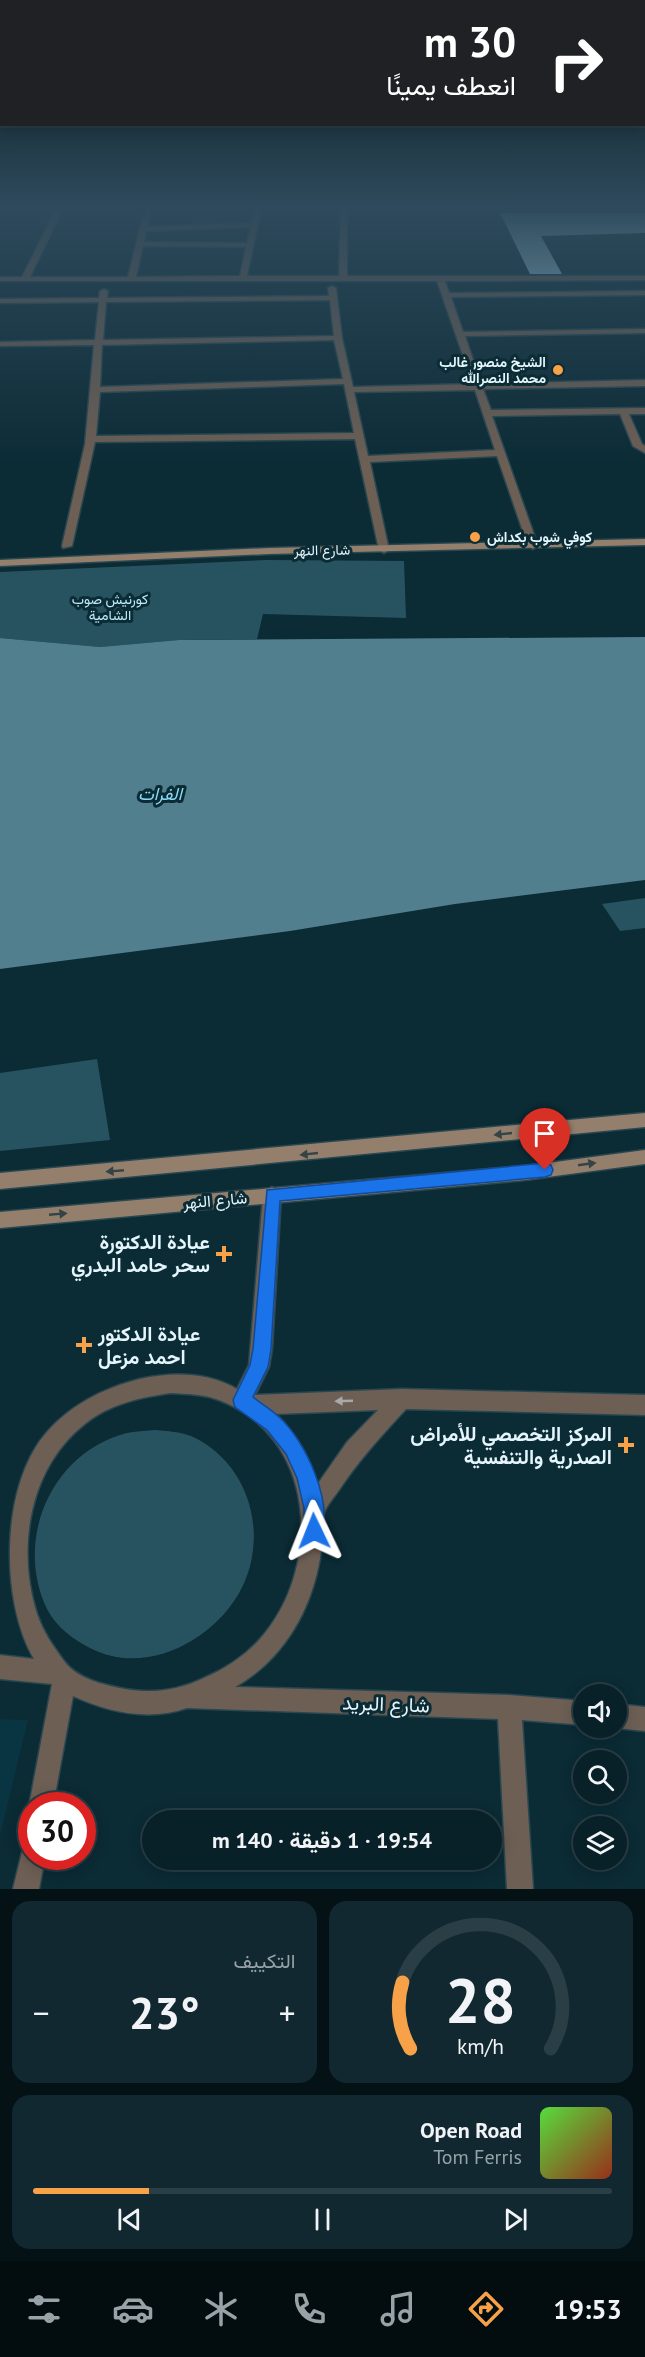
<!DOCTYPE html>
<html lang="ar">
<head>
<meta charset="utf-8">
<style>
  :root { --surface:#082028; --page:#112830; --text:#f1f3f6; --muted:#98a3a8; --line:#293e45; --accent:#f7a148 }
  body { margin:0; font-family:"PT Sans",Vazirmatn,sans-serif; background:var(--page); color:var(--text); direction:rtl; height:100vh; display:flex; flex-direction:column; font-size:22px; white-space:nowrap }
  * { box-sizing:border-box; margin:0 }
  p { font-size:20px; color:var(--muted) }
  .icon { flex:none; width:33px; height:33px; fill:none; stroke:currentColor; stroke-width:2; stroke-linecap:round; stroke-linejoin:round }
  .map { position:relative; height:1889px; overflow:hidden; direction:ltr }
  .details { display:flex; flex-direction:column; gap:12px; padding:12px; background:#041216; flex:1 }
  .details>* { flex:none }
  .top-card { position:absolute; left:0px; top:0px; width:645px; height:126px; box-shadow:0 3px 15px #0003,0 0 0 2px var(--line); direction:rtl; background:#202124; color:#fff; overflow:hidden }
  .controls { position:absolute; left:573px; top:1684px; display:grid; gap:12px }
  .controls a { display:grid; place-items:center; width:54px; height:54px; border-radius:50%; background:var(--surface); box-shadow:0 3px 15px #0003,0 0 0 2px var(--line); font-size:30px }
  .speed { position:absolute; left:18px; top:1792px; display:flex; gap:12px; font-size:30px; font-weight:700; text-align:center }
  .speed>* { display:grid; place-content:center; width:78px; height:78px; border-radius:50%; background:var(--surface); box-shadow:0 3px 15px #0003,0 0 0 2px var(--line); line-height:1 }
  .speed .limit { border:9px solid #d22; background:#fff; color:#111 }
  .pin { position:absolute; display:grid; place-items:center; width:51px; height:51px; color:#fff; margin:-62px -26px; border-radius:50% 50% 50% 0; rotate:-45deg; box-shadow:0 0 6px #0007 }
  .pin .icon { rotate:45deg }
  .me { position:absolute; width:66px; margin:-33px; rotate:358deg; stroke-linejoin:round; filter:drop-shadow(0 0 4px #0008) }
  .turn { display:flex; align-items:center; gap:21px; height:126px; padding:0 30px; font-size:27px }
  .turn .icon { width:78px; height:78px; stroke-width:2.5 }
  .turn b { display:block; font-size:42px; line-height:51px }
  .big { font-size:45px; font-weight:700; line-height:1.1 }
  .details .widget { flex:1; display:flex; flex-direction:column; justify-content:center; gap:9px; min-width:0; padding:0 21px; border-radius:18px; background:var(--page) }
  .details .dial { align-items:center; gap:0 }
  .dial svg { height:156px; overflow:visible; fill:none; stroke:var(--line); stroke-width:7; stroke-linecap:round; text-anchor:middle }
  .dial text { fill:var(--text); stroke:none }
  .song { display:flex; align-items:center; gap:18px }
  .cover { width:72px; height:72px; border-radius:9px; background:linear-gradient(135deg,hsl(110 70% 55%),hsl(10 70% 35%)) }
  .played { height:6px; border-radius:3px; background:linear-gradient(90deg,var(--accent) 20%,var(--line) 20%) }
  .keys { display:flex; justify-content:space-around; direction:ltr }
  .heat { display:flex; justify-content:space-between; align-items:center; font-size:33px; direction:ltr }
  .details .tiles { flex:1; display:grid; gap:12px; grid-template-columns:1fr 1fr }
  .widget:last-child { grid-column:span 2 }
  .trip { position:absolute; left:142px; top:1810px; width:360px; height:60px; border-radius:30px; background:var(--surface); box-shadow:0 3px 15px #0003,0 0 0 2px var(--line); font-weight:700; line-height:60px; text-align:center; direction:rtl }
  .dock { display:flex; height:96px; justify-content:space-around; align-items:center; background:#030d10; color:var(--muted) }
  .dock .icon { width:42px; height:42px }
  .dock .current { color:var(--accent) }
  .dock b { font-size:27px; color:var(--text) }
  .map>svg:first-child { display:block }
</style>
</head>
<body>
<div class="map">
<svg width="645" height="1889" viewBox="0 0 645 1889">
  <rect width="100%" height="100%" fill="#0b2b35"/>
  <path fill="#093542" d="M0,1719L28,1720L0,1835Z"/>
  <g fill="#275361">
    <path d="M267,560L404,561L406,618L263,614L257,639L179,640L100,647L0,638V572Z"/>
    <path d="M645,898V928L620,931L602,904Z"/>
    <path d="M97,1059L110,1140L0,1151V1073Z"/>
    <path d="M156,1430C167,1431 181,1432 191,1436C251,1463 271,1539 238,1595C209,1643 144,1676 90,1648C74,1640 56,1627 47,1609C15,1543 48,1458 120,1435C131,1431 144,1431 156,1430Z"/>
  </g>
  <path fill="#517f8e" d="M645,637V880L455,904L290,931L0,969V638L100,647L179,640Z"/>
  <path fill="#a2d3e4" d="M500,213H645V233L541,236L562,274H530Z"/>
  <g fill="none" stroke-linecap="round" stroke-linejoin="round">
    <defs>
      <g id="minor">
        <path d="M78,204L64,206L30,277H128L146,204H152L147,227L252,223L256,204H262L247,276H339L341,204H347V276H645V280L445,281L449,293L645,291V295L451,297L463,332L645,329V333L465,336L481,384L645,380V386L483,389L491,410L645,408V414H629L642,444L645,446V453L633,446L620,414L492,416L538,546L533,549L528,546L497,456L370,462L389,550L384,553L379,550L355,439L95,442L72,546L63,548L62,546L85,444L94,345L0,346V342L95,340L99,302L0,303V299L99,298L100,291L104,289L108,291L107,298L329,296L328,288L332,286L336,288L342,338L353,387L473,384L437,281H0V277H22L57,207L0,209V205ZM251,227L247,243L144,242L146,231ZM143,246L246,247L240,276L136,277ZM330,300L334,336L103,340L106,302ZM334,340L343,379L100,387L102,345ZM344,384L354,433L96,436L100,392ZM475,390L495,450L368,456L354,392Z"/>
        <path d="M272,1187L278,1190L281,1195L272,1349L269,1367L255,1395L402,1389L645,1395V1415L406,1409C382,1435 359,1460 339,1490C334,1497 327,1505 324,1513C322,1517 322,1548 320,1558C311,1611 283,1660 235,1687L509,1695L584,1701V1725L522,1720L533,1889H507L498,1719L187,1708C149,1721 110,1713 73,1696L53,1806H32V1813L29,1806L52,1684L0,1679V1655L34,1659C0,1601 0,1485 47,1432C72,1404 104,1388 140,1379C172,1372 207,1372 237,1389L249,1365L263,1195L266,1190ZM171,1393C186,1394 202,1394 216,1399C317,1434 324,1567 260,1639C245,1656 225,1669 204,1678C179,1690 152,1694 125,1689C104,1685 77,1679 64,1661C53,1646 43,1632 37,1614C16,1548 29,1467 86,1423C110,1404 141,1397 171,1393ZM378,1410L347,1442L317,1485C310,1456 296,1434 276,1414Z"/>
        <path d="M616,1704L645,1707V1731L616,1728Z"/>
        <path d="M32,1845V1857H45L39,1889H13L23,1848Z"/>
      </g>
      <g id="secondary">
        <path d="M645,539V545L269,554L0,566V560L269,548Z"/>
        <path d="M645,1113V1127L0,1189V1173Z"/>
        <path d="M645,1150V1164L525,1180L0,1228V1212L525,1166Z"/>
      </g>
    </defs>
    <use href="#minor" stroke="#294751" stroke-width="3"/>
    <use href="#secondary" stroke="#294751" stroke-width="3"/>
    <use href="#minor" fill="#6d5f54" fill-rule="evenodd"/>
    <use href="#secondary" fill="#947f6c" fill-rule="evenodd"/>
  </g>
  <defs><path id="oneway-solid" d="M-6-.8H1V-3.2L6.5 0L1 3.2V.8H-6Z" transform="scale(1.5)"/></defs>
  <g fill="#344446">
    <use href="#oneway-solid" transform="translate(503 1134) rotate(174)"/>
    <use href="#oneway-solid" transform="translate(309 1154) rotate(174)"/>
    <use href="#oneway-solid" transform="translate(587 1164) rotate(-8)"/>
    <use href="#oneway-solid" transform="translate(115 1171) rotate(175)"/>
    <use href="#oneway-solid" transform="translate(58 1214) rotate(-5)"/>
  </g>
  <use fill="#a8aaa8" href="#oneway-solid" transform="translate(344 1401) rotate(178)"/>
  <linearGradient id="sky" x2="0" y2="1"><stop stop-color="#06181d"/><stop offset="0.44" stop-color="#2e4a5c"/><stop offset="1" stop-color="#2e4a5c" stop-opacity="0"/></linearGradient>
  <rect width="645" height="468" fill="url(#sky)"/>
  <path fill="#1a73e8" stroke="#114b97" stroke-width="1.5" d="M545,1163L551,1165L553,1170L551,1175L545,1177L280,1201L271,1349L268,1367L253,1397C261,1404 271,1409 279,1417C305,1440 335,1504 320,1538L314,1541L307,1538L304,1531V1508L297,1478L286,1454L267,1430L235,1407L233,1400L250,1365L253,1349L267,1190Z"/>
  <g fill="#f7a148" stroke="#0b2b35" stroke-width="2">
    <circle cx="558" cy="370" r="6"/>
    <circle cx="475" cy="537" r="6"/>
    <path d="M221 1245h6v6h6v6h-6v6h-6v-6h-6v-6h6z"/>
    <path d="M81 1336h6v6h6v6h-6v6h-6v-6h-6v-6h6z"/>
    <path d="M623 1436h6v6h6v6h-6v6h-6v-6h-6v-6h6z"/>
  </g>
  <g text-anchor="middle" stroke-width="6" stroke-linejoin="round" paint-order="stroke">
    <g font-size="14" font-weight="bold" fill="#e4f5fc" stroke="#0b2b35" text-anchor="end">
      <text x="546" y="367">الشيخ منصور غالب<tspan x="546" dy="16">محمد النصرالله</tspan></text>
      <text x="487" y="542" text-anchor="start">كوفي شوب بكداش</text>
    </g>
    <g font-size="14" fill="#e4f5fc" stroke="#0b2b35">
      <text transform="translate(322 550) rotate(-1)" y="5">شارع النهر</text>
    </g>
    <g font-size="14" fill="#bdeafa" stroke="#0b2b35">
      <text x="110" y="604">كورنيش صوب<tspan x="110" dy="16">الشامية</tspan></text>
    </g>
    <g font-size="16" fill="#e4f5fc" stroke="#0b2b35">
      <text transform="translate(215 1200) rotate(-5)" y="6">شارع النهر</text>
    </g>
    <g font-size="18" font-style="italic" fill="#8ad9f3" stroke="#0b2b35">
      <text x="160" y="800">الفرات</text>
    </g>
    <g font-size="20" font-weight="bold" fill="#e4f5fc" stroke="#0b2b35" text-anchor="end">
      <text x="210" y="1249">عيادة الدكتورة<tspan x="210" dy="23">سحر حامد البدري</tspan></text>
      <text x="98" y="1341" text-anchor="start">عيادة الدكتور<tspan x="98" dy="23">احمد مزعل</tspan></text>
      <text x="612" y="1441">المركز التخصصي للأمراض<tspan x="612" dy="23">الصدرية والتنفسية</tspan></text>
    </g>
    <g font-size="20" fill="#e4f5fc" stroke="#0b2b35">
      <text transform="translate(386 1704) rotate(2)" y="7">شارع البريد</text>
    </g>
  </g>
</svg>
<div class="controls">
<a><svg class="icon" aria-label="sound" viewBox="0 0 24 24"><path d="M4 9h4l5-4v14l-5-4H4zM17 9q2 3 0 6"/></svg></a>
<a><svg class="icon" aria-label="search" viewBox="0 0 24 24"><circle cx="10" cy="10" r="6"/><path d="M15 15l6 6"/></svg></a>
<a><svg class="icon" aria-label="layers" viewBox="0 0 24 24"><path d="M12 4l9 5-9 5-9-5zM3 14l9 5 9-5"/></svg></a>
</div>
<div class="speed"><div class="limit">30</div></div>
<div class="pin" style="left:545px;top:1170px;background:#d93025"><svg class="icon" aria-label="arrive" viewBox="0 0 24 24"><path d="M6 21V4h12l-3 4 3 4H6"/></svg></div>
<svg class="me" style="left:314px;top:1531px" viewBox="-20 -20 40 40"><path d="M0-17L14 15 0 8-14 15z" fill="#1a73e8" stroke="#fff" stroke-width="4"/></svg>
<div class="trip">19:54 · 1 دقيقة · 140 m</div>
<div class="top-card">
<div class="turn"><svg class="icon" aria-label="right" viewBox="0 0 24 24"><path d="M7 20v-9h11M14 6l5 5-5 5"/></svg><div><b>30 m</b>انعطف يمينًا</div></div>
</div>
</div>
<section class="details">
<div class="tiles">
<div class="widget dial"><svg viewBox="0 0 100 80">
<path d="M14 69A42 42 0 1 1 86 69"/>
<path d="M14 69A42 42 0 0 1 10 35" stroke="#f7a148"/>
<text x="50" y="56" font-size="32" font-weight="700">28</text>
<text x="50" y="72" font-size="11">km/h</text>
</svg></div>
<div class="widget"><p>التكييف</p>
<div class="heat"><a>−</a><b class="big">23°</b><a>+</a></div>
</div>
<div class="widget">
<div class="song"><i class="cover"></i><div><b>Open Road</b><p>Tom Ferris</p></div></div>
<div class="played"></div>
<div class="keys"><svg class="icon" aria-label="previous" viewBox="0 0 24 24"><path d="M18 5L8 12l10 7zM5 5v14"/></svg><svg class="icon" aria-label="pause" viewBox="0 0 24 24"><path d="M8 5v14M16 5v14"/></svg><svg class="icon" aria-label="next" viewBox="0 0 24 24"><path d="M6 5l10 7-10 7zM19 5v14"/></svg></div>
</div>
</div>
</section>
<nav class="dock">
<b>19:53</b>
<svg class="icon current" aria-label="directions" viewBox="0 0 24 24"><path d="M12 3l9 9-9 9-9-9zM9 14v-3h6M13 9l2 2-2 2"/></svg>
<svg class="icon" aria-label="music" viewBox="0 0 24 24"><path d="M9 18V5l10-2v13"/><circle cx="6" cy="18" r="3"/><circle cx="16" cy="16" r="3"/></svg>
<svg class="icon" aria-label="phone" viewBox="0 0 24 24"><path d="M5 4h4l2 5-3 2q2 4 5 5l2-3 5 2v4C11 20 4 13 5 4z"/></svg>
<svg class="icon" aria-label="climate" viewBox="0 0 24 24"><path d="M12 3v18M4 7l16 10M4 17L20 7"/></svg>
<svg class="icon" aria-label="car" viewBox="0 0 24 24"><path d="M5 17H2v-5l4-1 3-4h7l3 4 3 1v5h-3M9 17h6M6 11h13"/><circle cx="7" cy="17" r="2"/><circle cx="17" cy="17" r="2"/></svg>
<svg class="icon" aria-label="filters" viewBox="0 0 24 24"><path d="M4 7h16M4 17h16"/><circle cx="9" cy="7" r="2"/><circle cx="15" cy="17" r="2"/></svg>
</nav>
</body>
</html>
